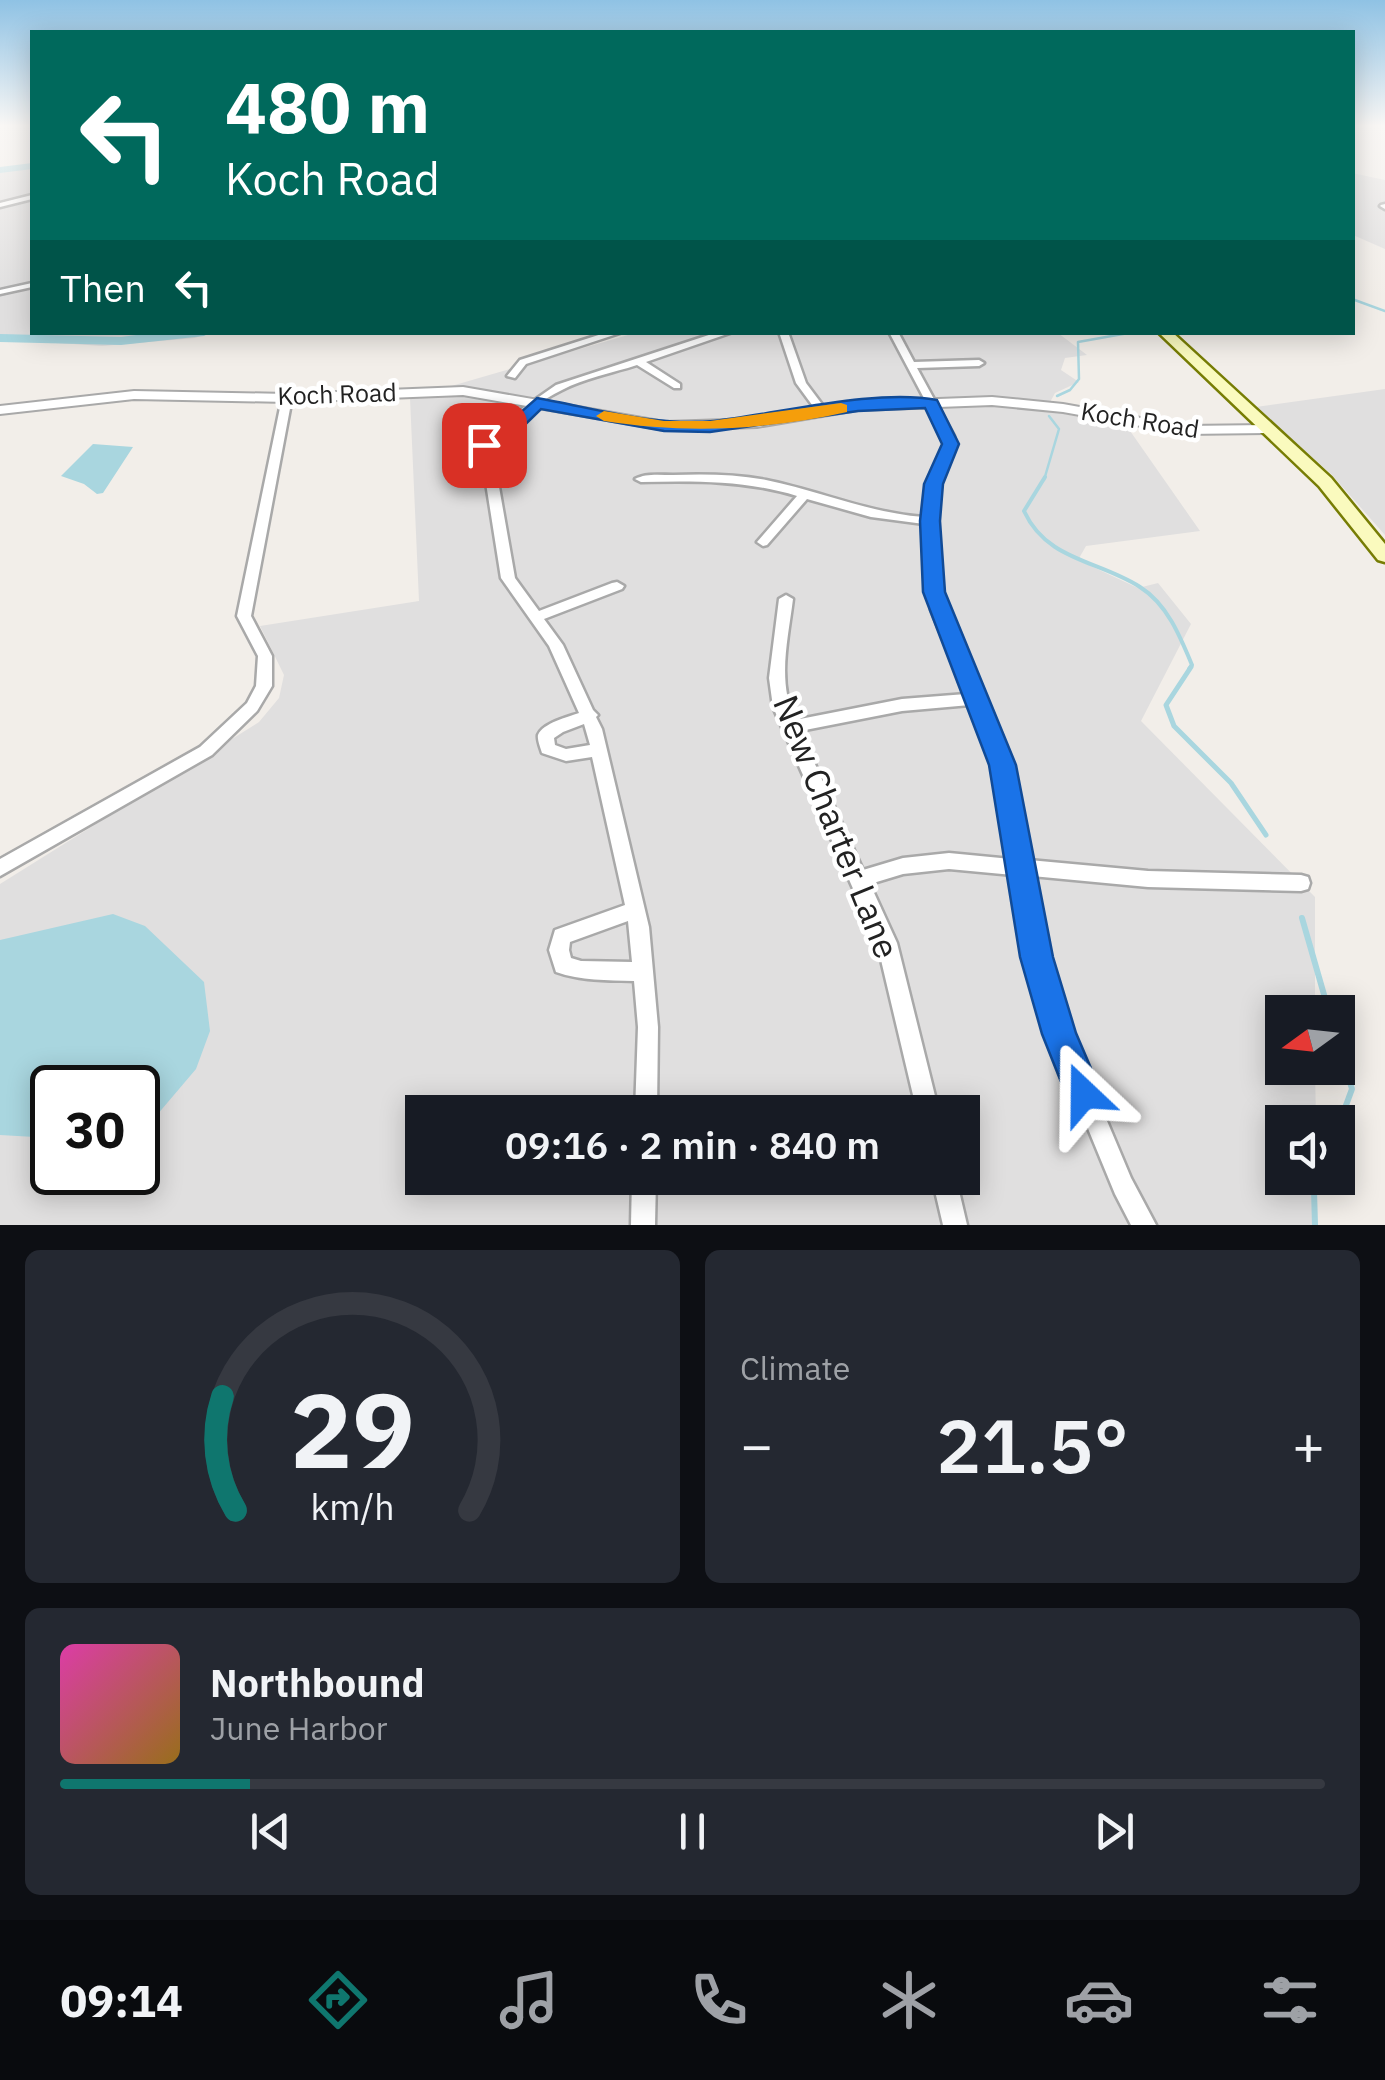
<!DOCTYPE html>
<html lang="en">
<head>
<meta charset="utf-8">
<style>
  :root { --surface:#171b24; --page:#242831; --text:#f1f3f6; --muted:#9ea1a6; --line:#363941; --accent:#0f766e }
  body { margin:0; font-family:"IBM Plex Sans",sans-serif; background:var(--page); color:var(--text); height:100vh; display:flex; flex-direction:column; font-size:38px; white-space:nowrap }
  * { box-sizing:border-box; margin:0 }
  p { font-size:32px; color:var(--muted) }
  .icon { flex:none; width:55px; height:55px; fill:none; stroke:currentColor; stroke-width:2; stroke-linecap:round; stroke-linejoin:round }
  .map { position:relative; height:1225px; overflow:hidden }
  .details { display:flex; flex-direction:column; gap:25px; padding:25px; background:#0d0f14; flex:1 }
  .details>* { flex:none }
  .banner { position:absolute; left:30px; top:30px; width:1325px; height:305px; border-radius:0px; box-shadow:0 5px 25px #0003; background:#00695c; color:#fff; overflow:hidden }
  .needle { width:65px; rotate:255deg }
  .buttons { position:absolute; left:1265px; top:995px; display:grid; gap:20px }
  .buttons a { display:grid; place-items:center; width:90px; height:90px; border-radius:0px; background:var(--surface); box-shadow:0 5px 25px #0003; font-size:50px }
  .speed { position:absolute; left:30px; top:1065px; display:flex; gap:20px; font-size:50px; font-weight:700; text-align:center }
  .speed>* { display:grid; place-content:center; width:130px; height:130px; border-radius:50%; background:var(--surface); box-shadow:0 5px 25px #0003; line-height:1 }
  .speed .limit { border:5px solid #111; border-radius:15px; background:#fff; color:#111 }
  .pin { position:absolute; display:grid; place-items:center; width:85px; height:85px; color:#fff; margin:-42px; border-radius:20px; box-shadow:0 5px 15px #0006 }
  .me { position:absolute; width:110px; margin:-55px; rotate:337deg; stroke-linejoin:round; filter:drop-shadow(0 0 8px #0008) }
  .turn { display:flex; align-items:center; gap:35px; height:210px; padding:0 30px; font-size:45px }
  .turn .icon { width:130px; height:130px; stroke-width:2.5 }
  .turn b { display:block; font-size:70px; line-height:85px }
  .then { display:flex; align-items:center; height:95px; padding:0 30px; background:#0003; gap:20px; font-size:38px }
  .big { font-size:75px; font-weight:600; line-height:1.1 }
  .details .card { flex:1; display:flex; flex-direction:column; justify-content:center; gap:15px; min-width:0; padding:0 35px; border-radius:15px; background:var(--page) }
  .details .dial { align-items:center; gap:0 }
  .dial svg { height:260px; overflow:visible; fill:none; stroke:var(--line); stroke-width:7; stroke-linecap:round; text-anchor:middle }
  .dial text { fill:var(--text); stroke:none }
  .song { display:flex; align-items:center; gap:30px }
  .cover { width:120px; height:120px; border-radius:15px; background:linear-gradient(135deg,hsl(320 70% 55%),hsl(40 70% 35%)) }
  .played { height:10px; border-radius:5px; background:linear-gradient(90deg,var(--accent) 15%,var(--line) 15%) }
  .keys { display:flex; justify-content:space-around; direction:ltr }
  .heat { display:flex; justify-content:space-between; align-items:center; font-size:55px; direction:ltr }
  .details .tiles { flex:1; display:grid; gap:25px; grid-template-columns:1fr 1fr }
  .card:last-child { grid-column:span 2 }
  .trip { position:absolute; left:405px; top:1095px; width:575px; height:100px; border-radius:0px; background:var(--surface); box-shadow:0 5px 25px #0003; font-weight:600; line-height:100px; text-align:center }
  .dock { display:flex; height:160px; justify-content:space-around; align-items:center; background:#090b0e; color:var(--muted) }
  .dock .icon { width:70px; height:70px }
  .dock .selected { color:var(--accent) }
  .dock b { font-size:45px; color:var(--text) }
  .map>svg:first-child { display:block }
</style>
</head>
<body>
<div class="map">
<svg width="1385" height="1225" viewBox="0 0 1385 1225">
  <rect width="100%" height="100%" fill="#f2eee9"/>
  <g fill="#e0dfdf" fill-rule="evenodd">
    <path d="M32,167V332L208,333L195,338L102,346L0,339V172Z"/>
    <path d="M1352,173L1385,180V249L1353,235Z"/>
    <path d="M635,333H1058L1087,355L1065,358L1061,370L1079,382L1055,393L1049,404L1065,414L1128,428L1200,531L1086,546L1078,560L1138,588L1158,583L1191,624L1141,721L1315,897V1012H1282V1068H1315L1316,1122H1282V1178H1316V1225H0V884L259,722L279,698L284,675L260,626L419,601L410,398ZM52,1088H138V1172H52ZM422,1112H962V1178H422Z"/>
    <path d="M1385,389V535L1331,474L1256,407Z"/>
  </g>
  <g fill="#a9d6df">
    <path d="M93,444L133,447L103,493L97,494L84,484L61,476Z"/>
    <path d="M113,914L145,926L204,982L210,1031L196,1069L151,1122L138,1127V1088H52V1138L0,1135V940Z"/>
  </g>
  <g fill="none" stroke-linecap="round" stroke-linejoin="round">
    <g stroke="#a9d6df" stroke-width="2.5">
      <path d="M1352,299L1385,311"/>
      <path d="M1057,396L1070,390L1079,379L1078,342L1134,332"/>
      <path d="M1044,480L1059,429L1049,416"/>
    </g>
    <path stroke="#a9d6df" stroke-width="4" d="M1045,477L1024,511C1047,561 1098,560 1140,587C1167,604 1180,636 1192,665L1189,669"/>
    <path stroke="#a9d6df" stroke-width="5" d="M1191,667L1166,705L1174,726L1231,783L1266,835"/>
    <g stroke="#a9d6df" stroke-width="6">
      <path d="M1302,918L1329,1012"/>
      <path d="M1338,1041L1352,1089L1338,1127"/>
      <path d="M1315,1225L1314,1190L1319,1178"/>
    </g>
    <g fill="#a9d6df" fill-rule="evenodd">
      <path d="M32,163V169L0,173V167Z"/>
      <path d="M159,332H211L204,336L121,345L0,342V334L121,337Z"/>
    </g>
    <defs>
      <g id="minor">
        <path d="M32,195V199L0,207V203Z"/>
        <path d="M1385,204V209L1380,206L1381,205Z"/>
        <path d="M32,283V287L0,294V290Z"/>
        <path d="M608,332H623L526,364L515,378L507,376L520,360Z"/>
        <path d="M718,332H733L646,362L680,384V388H674L637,365C613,373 584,378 562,390C532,404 504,433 495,464L515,578L539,611L612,583L617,582L624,586L622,589L544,619L563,645L593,710L598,715L596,717L602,729L649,927L658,1027L657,1112H635L638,1027L634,981C607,980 581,981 556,972L549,950L555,930L625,905L592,757L566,761L542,753C541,749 537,740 538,735C543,723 568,717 579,713L549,646L501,578L483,464L489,450L469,442L472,433L503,429L523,408L556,385ZM497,436L492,444L480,440L481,438ZM584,724L590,745L566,749L555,745L554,738L563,732ZM628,921L632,962L581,961L571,958L569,950L570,942Z"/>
        <path d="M779,332H788L806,383L827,411L826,413H818L796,383Z"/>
        <path d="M889,332H898L914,362L979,360L984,363L979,366L917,368L954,436L956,444L940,484L936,521L945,610L1011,765L1029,860L1148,871L1301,875L1308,877L1310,883L1308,889L1301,891L1148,887L1032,876L1047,957L1070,1033L1131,1178L1156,1225H1131L1115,1194L1049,1034L1027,957L1013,875L949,869L903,874L870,884L897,943L939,1112H917L877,943L773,707L769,678L779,599L786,595L793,599C788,640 777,681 795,720L902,699L966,694L931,610L924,524L871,517L807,499L767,545L763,546L757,542L797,496C745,480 694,481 641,482L635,479C646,473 660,475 673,475C704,474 735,474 766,480C820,491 869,513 924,517L928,484L946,444L944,436ZM970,705L995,765L1011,859L949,853L903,858L863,870L800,731L902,711Z"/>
        <path d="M287,395L292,398L251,616L272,656V686L257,711L212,755L0,876V859L200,747L247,703L256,686L258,656L237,616L282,398Z"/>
        <path d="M632,1178H656L655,1225H631Z"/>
        <path d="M932,1178H956L967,1225H943Z"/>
      </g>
      <path id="tertiary" d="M463,387L665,422L757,419L858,402L992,397L1063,404L1185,426L1267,425L1274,429L1267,433L1185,434L1063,412L992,405L858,410L757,427L665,430L463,395L287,402L134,399L0,414V406L134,391L287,394Z"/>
      <path id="secondary" d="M1158,332H1172L1331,478L1385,544V562L1378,560L1319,486Z"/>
    </defs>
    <use href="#minor" stroke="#a9a9a9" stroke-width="5"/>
    <use href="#tertiary" stroke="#a9a9a9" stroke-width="4"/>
    <use href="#secondary" stroke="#777d04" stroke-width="5"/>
    <use href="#minor" fill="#fff" fill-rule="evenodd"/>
    <use href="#tertiary" fill="#fff" fill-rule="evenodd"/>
    <use href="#secondary" fill="#fafabe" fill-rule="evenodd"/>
  </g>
  <linearGradient id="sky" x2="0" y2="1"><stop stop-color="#8fc2e4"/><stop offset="0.42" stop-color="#f9f7f5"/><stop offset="1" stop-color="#f9f7f5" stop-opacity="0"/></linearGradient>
  <rect width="1385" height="299" fill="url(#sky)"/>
  <path fill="#1a73e8" stroke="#114b97" stroke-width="2.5" d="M537,398C594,408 655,427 714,421C778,414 876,388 937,400L959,444L943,484L940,521L945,592L1016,765L1053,957L1076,1033L1102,1094L1097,1107L1084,1112L1071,1107L1042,1034L1020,957L989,765L923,592L920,521L924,484L942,444L925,408L858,411L710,432L664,431L541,409L498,451L477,449V441H488Z"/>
  <path fill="#f59e0b" d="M841,403L847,405V412C766,430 686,434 604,421L596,416L604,411L664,421H710Z"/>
  <g text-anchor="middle" stroke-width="9" stroke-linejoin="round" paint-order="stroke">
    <g font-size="25" fill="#222" stroke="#fff">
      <text transform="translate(337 394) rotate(-2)" y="9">Koch Road</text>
      <text transform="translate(1140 420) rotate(9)" y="9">Koch Road</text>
    </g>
    <g font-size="35" fill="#222" stroke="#fff">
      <text transform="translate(836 827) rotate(68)" y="12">New Charter Lane</text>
    </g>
  </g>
</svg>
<div class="buttons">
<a><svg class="needle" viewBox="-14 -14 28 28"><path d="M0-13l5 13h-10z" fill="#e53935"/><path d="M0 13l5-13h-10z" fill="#9ea1a6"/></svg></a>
<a><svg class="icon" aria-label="sound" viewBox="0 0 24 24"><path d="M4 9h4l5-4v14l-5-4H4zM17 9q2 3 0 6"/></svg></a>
</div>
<div class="speed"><div class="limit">30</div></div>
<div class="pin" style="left:484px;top:445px;background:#d93025"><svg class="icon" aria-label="arrive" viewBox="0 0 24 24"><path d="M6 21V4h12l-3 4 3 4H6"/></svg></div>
<svg class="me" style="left:1084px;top:1094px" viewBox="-20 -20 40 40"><path d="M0-17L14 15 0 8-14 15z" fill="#1a73e8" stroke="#fff" stroke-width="4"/></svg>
<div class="trip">09:16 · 2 min · 840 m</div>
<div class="banner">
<div class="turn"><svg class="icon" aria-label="left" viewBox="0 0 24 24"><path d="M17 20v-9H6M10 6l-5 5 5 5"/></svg><div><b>480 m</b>Koch Road</div></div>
<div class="then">Then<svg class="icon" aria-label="left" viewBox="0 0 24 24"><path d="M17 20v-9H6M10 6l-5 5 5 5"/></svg></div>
</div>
</div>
<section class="details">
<div class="tiles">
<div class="card dial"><svg viewBox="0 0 100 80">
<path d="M14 69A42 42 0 1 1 86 69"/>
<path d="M14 69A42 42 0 0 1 10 34" stroke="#0f766e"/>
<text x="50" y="56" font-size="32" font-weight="700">29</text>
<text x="50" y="72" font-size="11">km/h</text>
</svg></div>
<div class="card"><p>Climate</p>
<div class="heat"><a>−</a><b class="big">21.5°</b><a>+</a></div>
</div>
<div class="card">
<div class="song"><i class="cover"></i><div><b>Northbound</b><p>June Harbor</p></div></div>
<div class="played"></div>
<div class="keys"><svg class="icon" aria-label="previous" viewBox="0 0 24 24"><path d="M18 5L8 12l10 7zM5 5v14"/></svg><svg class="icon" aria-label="pause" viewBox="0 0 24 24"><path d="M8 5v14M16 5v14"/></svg><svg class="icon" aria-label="next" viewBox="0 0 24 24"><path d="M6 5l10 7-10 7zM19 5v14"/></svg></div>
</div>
</div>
</section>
<nav class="dock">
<b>09:14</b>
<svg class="icon selected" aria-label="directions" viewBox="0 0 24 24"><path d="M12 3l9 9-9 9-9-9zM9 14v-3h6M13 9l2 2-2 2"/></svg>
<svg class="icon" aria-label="music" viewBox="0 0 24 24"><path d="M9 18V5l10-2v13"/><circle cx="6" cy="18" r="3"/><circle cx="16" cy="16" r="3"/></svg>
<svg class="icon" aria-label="phone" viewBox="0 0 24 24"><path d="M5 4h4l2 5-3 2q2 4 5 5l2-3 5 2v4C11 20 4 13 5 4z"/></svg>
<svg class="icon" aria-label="climate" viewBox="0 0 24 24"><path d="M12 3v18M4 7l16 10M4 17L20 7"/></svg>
<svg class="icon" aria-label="car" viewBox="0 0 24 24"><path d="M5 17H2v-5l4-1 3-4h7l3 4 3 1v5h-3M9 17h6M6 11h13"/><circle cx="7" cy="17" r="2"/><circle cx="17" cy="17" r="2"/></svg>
<svg class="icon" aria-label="filters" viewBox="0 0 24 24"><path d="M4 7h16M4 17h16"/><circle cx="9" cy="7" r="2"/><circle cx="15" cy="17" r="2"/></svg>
</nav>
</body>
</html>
